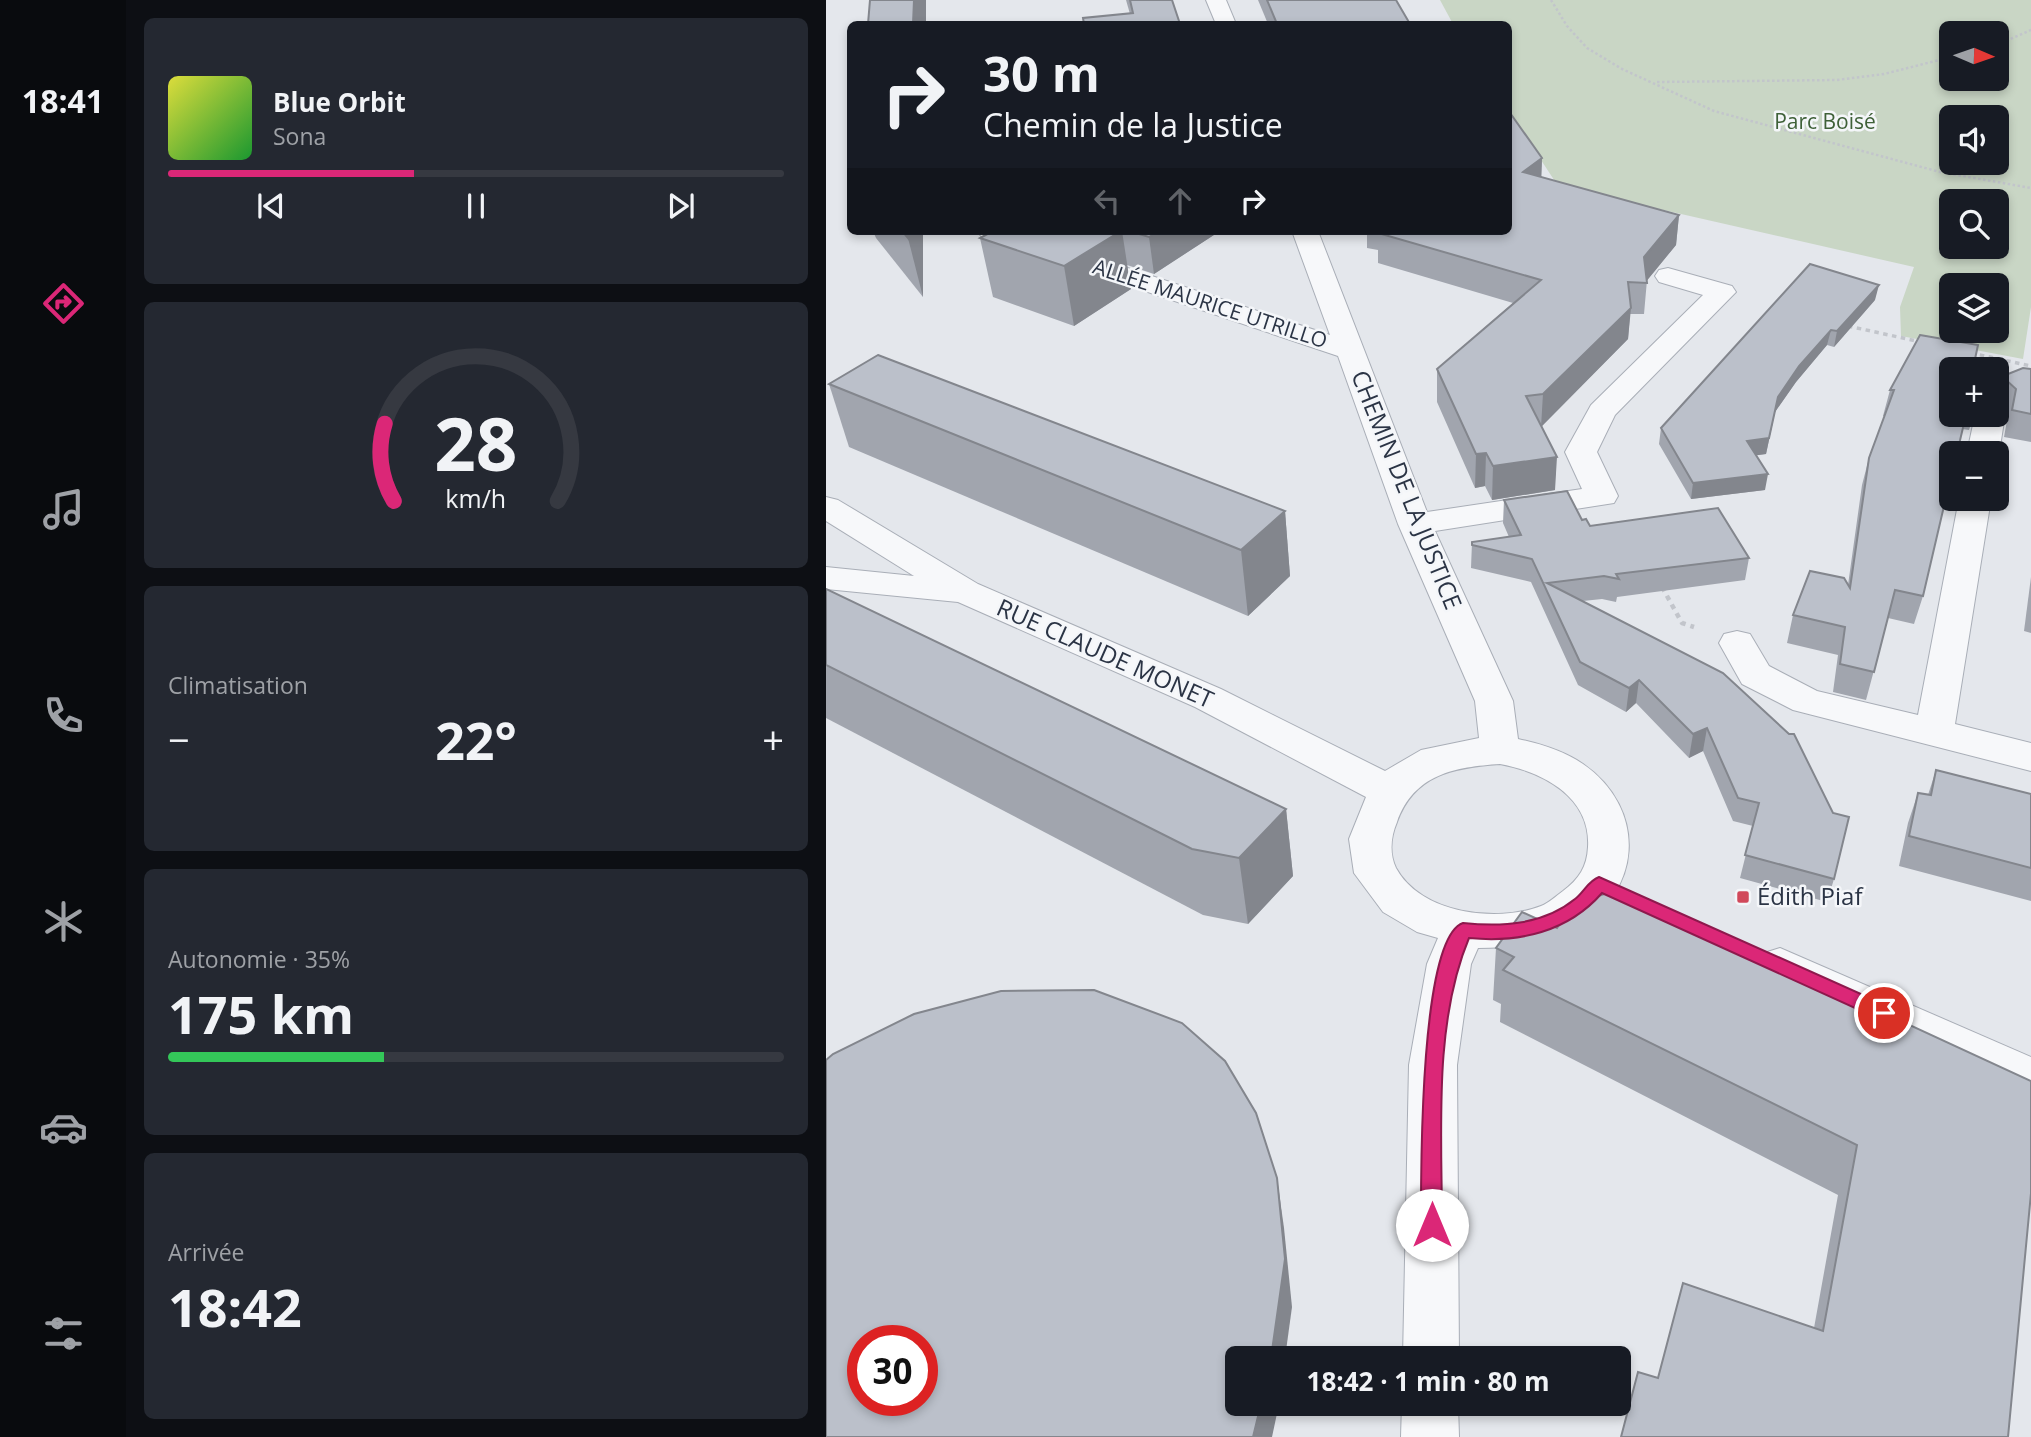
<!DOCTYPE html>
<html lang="fr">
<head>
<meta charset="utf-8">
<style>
  :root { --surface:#171b24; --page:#242831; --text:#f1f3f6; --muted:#9ea1a6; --line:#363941; --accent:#db2777 }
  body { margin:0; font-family:"Open Sans",sans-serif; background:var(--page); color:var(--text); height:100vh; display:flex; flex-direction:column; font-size:26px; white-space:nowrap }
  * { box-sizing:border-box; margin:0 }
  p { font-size:23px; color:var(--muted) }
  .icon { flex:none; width:38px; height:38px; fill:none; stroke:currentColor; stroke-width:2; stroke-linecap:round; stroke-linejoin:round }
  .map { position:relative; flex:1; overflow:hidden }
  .drawer { display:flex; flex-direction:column; gap:18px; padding:18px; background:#0d0f14; width:700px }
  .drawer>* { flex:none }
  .hud { position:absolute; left:21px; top:21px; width:665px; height:214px; border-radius:10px; box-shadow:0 4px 10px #0003; background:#171b24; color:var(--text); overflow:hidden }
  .needle { width:46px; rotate:92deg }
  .buttons { position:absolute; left:1113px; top:21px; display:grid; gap:14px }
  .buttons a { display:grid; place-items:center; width:70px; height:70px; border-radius:10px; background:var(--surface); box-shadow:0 4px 10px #0003; font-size:35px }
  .speed { position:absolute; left:21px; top:1325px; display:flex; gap:14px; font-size:35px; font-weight:700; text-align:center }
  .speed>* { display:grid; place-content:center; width:91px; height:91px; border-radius:50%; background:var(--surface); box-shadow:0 4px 10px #0003; line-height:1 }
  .speed .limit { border:10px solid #d22; background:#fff; color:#111 }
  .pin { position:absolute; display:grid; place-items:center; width:60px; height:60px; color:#fff; margin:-30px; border:4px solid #fff; border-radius:50%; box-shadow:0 2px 7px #0007 }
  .me { position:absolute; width:77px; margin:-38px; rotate:0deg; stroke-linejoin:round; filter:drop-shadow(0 0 5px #0008) }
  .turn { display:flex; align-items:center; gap:24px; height:147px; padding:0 21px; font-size:32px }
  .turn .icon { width:91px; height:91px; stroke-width:2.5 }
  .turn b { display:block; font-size:49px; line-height:60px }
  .lanes { display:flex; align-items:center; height:66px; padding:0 21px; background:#0003; justify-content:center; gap:35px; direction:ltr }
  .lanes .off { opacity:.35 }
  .big { font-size:52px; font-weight:700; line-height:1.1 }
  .drawer .tile { flex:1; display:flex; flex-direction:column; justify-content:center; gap:10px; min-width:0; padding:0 24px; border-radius:10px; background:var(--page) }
  .drawer .dial { align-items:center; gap:0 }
  .dial svg { height:182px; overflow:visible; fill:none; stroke:var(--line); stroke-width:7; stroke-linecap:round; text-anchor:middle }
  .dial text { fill:var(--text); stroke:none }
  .song { display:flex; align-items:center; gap:21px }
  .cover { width:84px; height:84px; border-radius:10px; background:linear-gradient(135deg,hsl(60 70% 55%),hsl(130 70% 35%)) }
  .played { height:7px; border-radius:4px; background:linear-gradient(90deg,var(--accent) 40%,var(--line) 40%) }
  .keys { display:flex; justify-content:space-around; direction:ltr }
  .heat { display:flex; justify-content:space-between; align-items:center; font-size:38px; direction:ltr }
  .charge { height:10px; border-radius:5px; background:linear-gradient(90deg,#34c759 35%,var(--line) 0) }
  .trip { position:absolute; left:399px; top:1346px; width:406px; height:70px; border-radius:10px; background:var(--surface); box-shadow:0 4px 10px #0003; font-weight:700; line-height:70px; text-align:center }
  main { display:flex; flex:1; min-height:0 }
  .tabs { display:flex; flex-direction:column; width:126px; justify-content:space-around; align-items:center; background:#090b0e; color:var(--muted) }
  .tabs .icon { width:49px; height:49px }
  .tabs .on { color:var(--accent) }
  .tabs b { font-size:32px; color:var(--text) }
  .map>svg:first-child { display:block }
</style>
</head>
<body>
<main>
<nav class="tabs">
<b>18:41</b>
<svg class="icon on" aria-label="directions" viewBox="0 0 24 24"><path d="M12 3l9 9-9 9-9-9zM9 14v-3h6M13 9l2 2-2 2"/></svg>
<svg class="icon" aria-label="music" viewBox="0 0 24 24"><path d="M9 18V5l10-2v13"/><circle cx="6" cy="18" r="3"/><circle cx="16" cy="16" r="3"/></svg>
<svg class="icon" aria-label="phone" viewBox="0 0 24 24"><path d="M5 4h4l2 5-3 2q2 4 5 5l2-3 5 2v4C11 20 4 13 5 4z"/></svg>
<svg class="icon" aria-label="climate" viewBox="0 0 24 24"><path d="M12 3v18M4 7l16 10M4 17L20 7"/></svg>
<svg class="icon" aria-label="car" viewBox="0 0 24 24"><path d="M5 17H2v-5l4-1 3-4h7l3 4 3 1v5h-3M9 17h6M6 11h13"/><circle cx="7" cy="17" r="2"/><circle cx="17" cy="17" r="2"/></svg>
<svg class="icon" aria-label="filters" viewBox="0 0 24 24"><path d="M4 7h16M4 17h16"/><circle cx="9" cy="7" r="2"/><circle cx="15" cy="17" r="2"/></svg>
</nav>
<section class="drawer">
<div class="tile">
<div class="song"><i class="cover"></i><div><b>Blue Orbit</b><p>Sona</p></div></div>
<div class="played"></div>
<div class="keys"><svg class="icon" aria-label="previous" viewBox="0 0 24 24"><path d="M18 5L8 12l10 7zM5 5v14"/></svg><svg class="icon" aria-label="pause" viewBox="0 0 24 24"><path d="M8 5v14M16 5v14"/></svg><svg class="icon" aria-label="next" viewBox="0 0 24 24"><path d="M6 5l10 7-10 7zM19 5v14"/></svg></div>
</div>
<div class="tile dial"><svg viewBox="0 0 100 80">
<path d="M14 69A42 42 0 1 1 86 69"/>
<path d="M14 69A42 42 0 0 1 10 35" stroke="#db2777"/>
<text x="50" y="56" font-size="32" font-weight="700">28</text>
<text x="50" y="72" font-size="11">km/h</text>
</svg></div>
<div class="tile"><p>Climatisation</p>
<div class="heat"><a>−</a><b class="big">22°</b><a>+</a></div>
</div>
<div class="tile"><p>Autonomie · 35%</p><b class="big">175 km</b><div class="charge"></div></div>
<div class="tile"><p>Arrivée</p><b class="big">18:42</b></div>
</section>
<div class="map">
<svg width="1205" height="1437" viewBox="0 0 1205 1437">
  <rect width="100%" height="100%" fill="#e4e7ec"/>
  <path fill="#c9d6c5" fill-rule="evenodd" d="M614,0H1205V307L1197,359L1075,336L1074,307L1088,267L732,186L683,111L682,24H627ZM1125,33H1171V79H1125ZM1125,117H1171V163H1125ZM1125,201H1171V247H1125ZM1125,285H1171V331H1125Z"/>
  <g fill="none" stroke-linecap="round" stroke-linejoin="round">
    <defs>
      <g id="street">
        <path d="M380,0H400L410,24H390Z"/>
        <path d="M151,231H190L504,335L466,231H492L601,512L756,489L739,452L765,405L877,295L833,282L829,276L833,270L842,268L906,286L910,292L789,415L771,452L792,496L788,503L609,531L687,701L692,739C715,744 738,751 757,764C822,809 817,894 747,930C718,945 684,948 652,948L645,964L631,1065L633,1358H577L583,1065L601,964L612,938L591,932L557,912L528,873L523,839L540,797L369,707L132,602L0,589V567L88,576L0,521V497L12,500L152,584L395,689L559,771L595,750L653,738L649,701L572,524L512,356L155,236ZM674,764C717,772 765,797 762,847C761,867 753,879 737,891C730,896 723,903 715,906C671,923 595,914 570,868C563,853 565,836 571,822C588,774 629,767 674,764Z"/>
        <path d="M1171,408L1179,415L1173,453L1171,456V453H1141L1149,415H1171Z"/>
        <path d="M1133,499H1165L1129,724L1205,743V771L967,710L916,684L893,643L898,634L911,631L924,634L943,666L991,691L1092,715Z"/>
        <path d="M954,948L1205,1057V1100L938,979L931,966L938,953Z"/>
        <path d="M576,1404H632L633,1437H575Z"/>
      </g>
    </defs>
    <use href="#street" stroke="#a9aeb7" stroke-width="2"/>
    <g stroke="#c2c5cb" stroke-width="2.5" stroke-dasharray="2.5 2.5" stroke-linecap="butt">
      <path d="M725,0L741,26L761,48L796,69L888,111L1114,172L1205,188"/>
      <path d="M1171,45L1205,30"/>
      <path d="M831,82L1011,80L1058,74L1125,57"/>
    </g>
    <g stroke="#c2c5cb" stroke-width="3.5" stroke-dasharray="4.5 4.5" stroke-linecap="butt">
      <path d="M1022,326L1095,342"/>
      <path d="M1145,353L1205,366"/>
    </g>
    <path stroke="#c2c5cb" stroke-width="4.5" stroke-dasharray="5 5" stroke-linecap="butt" d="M836,587L856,623L868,627"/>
    <use href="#street" fill="#f7f8fa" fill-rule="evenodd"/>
  </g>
  <g fill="#a1a5ae">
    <path d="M300,0H346L354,24L304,14Z"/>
    <path d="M432,0H570L584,24H442Z"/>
    <path d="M716,158L715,177L853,215L850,245L821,280L818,314H804L802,339L716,426L729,490L666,500L659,486L649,488L611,402V369L687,303L552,263V250L541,248V231H682Z"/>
    <path d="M47,231H97V297L50,238Z"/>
    <path d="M167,231H394L328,274L301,265L305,289L248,326L167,297L154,238Z"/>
    <path d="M1049,300L1008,347L1001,345L970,382L949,412L940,454L930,455L939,490L865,499L833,444L835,428Z"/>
    <path d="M1094,335L1152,345L1149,359L1176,364L1177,376L1197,368L1205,369V442L1178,437L1182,415L1171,406V369H1125V415H1148L1143,430L1136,429L1131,453H1125V476L1097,596L1088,624L1062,618L1040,700L1007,692L1012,655L961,643L967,615L984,571L1018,578L1022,585L1036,485L1043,458L1059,416H1057L1064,390Z"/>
    <path d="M3,384L459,511L464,576L422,616L23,447Z"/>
    <path d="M678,500L756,520L764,526L923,558L919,580L791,597L790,602L776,599L757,601L897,673L1008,879L1001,902L914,878L927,826L907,821L877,751L863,758L810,703L800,712L752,685L705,582L645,568L646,542L683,537L677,523Z"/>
    <path d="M1205,577V633L1198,631Z"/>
    <path d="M0,589L460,809L467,876L422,924L377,915L0,718Z"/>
    <path d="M1110,770L1205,794V901L1073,866L1082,823L1092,793L1102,795Z"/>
    <path d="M731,928L1205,1081L1182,1437L832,1378L988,1328L1012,1195L674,1022L675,1004L667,1000L670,948Z"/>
  </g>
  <g fill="#83868d">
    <path d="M88,0H100V24H87Z"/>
    <path d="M716,158L715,187L697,172Z"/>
    <path d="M853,215L850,245L819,283L818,257Z"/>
    <path d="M82,231H97V297L82,238Z"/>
    <path d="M295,231H296L305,289L248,326L238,266Z"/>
    <path d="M333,231H394L328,274L323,237Z"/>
    <path d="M1053,285L1049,300L1008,347L1011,331Z"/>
    <path d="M805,308L802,339L715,427L717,394Z"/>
    <path d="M1005,330L1001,345L970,382L949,412L940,454L918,457L921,441L973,366Z"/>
    <path d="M660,453L659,486L649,488L650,454Z"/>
    <path d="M731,457L729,490L666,500L667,466Z"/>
    <path d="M942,474L939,490L865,499L867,483Z"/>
    <path d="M459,511L464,576L422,616L415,550Z"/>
    <path d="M813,680L810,703L800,712L803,688Z"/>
    <path d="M881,728L877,751L863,758L867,734Z"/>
    <path d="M460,809L467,876L422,924L413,858Z"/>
    <path d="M451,1178L458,1228L466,1307L459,1358H445Z"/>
    <path d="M435,1404H453L446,1437H427Z"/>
  </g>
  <g fill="#bbc0ca" stroke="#83868d" stroke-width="2" fill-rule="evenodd">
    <path d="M44,0H88L87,24H42Z"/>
    <path d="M304,0H346L354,24H258L257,18L307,13Z"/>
    <path d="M441,0H570L584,24H451Z"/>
    <path d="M682,110L716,158L697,172L853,215L818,257L821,283L802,282L805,308L717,394L700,396L731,457L667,466L660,453L650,454L611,369L715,280L552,233L554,231H682Z"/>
    <path d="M76,231H82V238Z"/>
    <path d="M167,231H295L238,266L154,238Z"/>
    <path d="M303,231H333L323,237Z"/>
    <path d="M984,264L1053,285L1011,331L1005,330L973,366L952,397L943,438L921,441L942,474L867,483L835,428Z"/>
    <path d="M1094,335L1152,345L1149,359L1176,364L1177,376L1197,368L1205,369V414L1186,410L1190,389L1179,379L1176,386H1171V369H1125V415H1140L1131,453H1125V476L1097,596L1069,590L1048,672L1014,664L1019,627L967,615L984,571L1018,578L1024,588L1043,458L1068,390H1064Z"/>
    <path d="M52,355L459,511L415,550L3,384Z"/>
    <path d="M741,491L756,520L760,519L764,526L892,508L923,558L790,574L793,579L778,576L721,583L897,673L963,734H968L1007,813L1023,817L1008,879L919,855L933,803L912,798L881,728L867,734L813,680L803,688L754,662L706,559L646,545V542L695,535L678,500Z"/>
    <path d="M0,589L460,809L413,858L366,849L0,665Z"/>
    <path d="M1110,770L1205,794V868L1083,836L1092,793L1105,795Z"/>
    <path d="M791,890L1205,1081V1193L1182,1437H795L812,1372L832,1378L857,1283L997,1331L1031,1145L677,970L688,957L670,948L696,912L731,928L747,904Z"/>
    <path d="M268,990L356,1023L399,1061L430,1113L451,1178L459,1259L445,1358H411V1404H435L427,1437H0V1060L7,1054L88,1014L175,991ZM37,1340H96V1400H37Z"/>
  </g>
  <path fill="#db2777" stroke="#8e194d" stroke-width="2" d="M773,877L1064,1007L1067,1013L1064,1018H1051L776,893C742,932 693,943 643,938C607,1024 616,1134 616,1225L613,1232L606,1235L598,1232L595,1225C595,1179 593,938 637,923C676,927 717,925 749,899C758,892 762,881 773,877Z"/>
  <rect fill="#d1495b" stroke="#f4f6f9" stroke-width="2.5" x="910" y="890" width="14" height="14" rx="3.5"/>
  <g text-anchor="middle" stroke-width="5" stroke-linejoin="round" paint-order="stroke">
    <g font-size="21" fill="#3f6138" stroke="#f4f6f9">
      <text x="999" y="129">Parc Boisé</text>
    </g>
    <g font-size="21" fill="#2b3445" stroke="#f4f6f9">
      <text transform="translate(384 304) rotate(18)" y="7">ALLÉE MAURICE UTRILLO</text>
    </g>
    <g font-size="24" fill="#2b3445" stroke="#f4f6f9">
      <text transform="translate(580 490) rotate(68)" y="8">CHEMIN DE LA JUSTICE</text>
      <text transform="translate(279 654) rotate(24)" y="8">RUE CLAUDE MONET</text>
    </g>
    <g font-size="24" fill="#2b3445" stroke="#f4f6f9" text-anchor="start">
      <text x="931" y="905">Édith Piaf</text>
    </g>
  </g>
</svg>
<div class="buttons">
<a><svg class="needle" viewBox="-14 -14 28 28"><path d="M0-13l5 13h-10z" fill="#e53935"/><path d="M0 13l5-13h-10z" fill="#9ea1a6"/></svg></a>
<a><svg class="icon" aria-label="sound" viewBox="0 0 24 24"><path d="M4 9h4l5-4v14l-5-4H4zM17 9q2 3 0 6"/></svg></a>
<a><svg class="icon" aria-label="search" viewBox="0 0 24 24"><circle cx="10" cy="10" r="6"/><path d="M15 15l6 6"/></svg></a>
<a><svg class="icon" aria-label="layers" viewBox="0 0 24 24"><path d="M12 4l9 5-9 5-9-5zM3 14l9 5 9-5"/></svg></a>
<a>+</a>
<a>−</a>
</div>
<div class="speed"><div class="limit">30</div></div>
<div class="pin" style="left:1058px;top:1013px;background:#d93025"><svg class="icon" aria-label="arrive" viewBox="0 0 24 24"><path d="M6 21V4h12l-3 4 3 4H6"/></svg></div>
<svg class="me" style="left:606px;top:1225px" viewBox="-20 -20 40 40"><circle r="19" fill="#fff"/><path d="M0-13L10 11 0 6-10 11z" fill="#db2777"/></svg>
<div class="trip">18:42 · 1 min · 80 m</div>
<div class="hud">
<div class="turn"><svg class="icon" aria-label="right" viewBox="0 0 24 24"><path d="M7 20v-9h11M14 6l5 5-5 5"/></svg><div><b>30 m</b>Chemin de la Justice</div></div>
<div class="lanes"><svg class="icon off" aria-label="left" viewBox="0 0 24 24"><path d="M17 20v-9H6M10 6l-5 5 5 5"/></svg><svg class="icon off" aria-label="ahead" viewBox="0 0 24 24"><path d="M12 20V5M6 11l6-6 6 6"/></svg><svg class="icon" aria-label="right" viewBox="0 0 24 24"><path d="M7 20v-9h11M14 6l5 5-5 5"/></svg></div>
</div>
</div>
</main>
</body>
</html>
